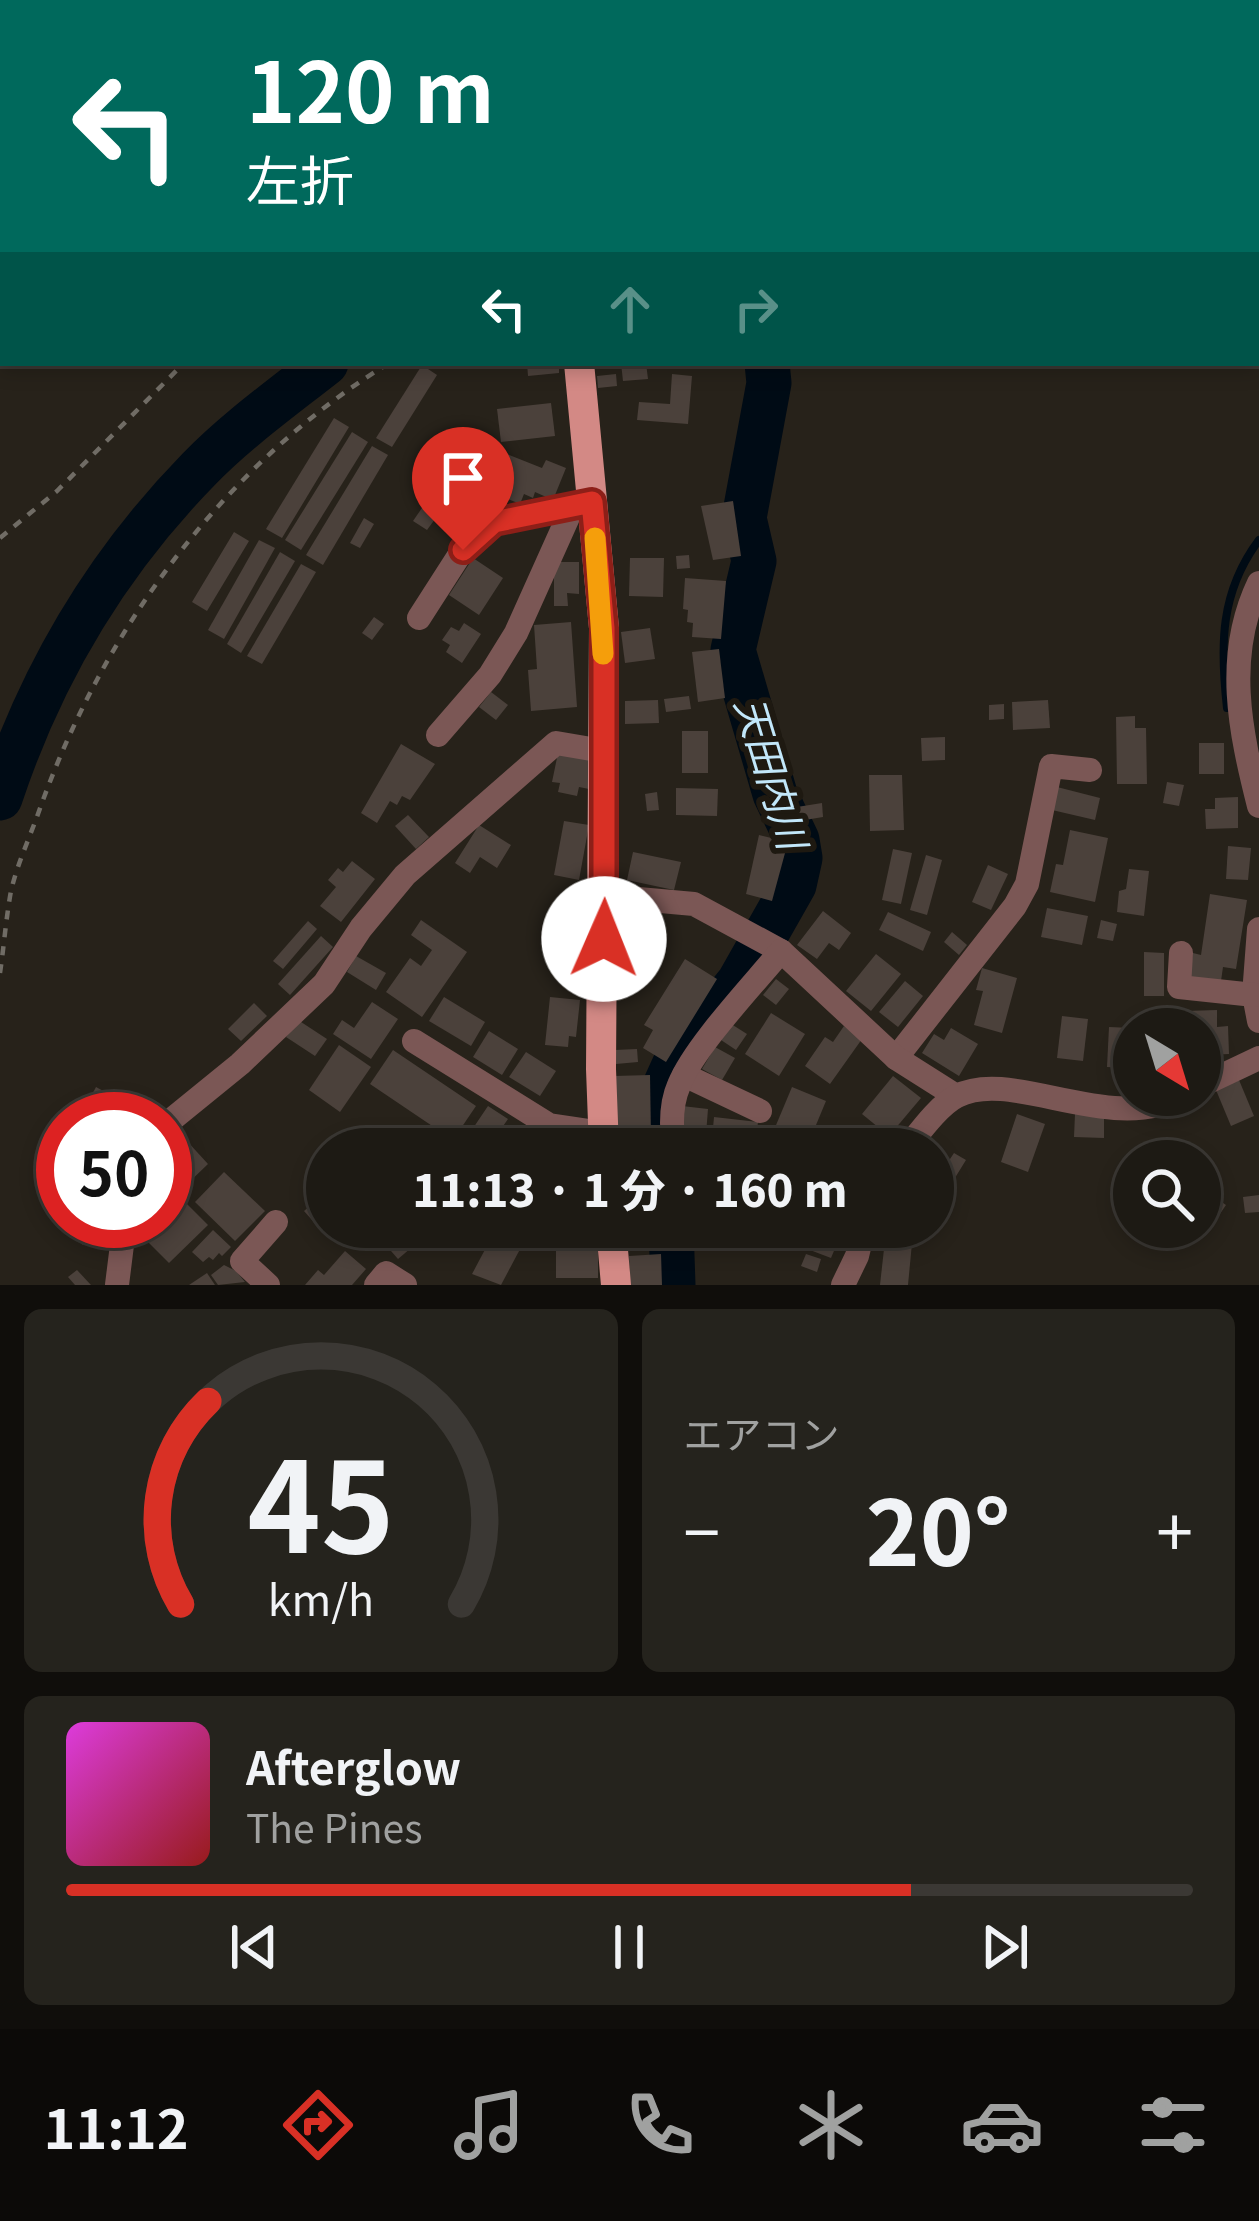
<!DOCTYPE html>
<html lang="ja">
<head>
<meta charset="utf-8">
<style>
  :root { --surface:#1d1a14; --page:#25231d; --text:#f1f3f6; --muted:#a0a1a0; --line:#3b3834; --accent:#d93025 }
  body { margin:0; font-family:Georgia,"Noto Sans JP",serif; background:var(--page); color:var(--text); height:100vh; display:flex; flex-direction:column; font-size:45px; white-space:nowrap }
  * { box-sizing:border-box; margin:0 }
  p { font-size:39px; color:var(--muted) }
  .icon { flex:none; width:66px; height:66px; fill:none; stroke:currentColor; stroke-width:2; stroke-linecap:round; stroke-linejoin:round }
  .map { position:relative; height:1285px; overflow:hidden }
  .panel { display:flex; flex-direction:column; gap:24px; padding:24px; background:#100e0b; flex:1 }
  .panel>* { flex:none }
  .guide { position:absolute; left:0px; top:0px; width:1260px; height:366px; box-shadow:0 6px 18px #0003,0 0 0 3px var(--line); background:#00695c; color:#fff; overflow:hidden }
  .needle { width:78px; rotate:142deg }
  .tools { position:absolute; left:1113px; top:1008px; display:grid; gap:24px }
  .tools a { display:grid; place-items:center; width:108px; height:108px; border-radius:50%; background:var(--surface); box-shadow:0 6px 18px #0003,0 0 0 3px var(--line); font-size:60px }
  .speed { position:absolute; left:36px; top:1092px; display:flex; gap:24px; font-size:60px; font-weight:700; text-align:center }
  .speed>* { display:grid; place-content:center; width:156px; height:156px; border-radius:50%; background:var(--surface); box-shadow:0 6px 18px #0003,0 0 0 3px var(--line); line-height:1 }
  .speed .limit { border:18px solid #d22; background:#fff; color:#111 }
  .pin { position:absolute; display:grid; place-items:center; width:102px; height:102px; color:#fff; margin:-123px -51px; border-radius:50% 50% 50% 0; rotate:-45deg; box-shadow:0 0 12px #0007 }
  .pin .icon { rotate:45deg }
  .me { position:absolute; width:132px; margin:-66px; rotate:1deg; stroke-linejoin:round; filter:drop-shadow(0 0 9px #0008) }
  .turn { display:flex; align-items:center; gap:42px; height:252px; padding:0 48px; font-size:54px }
  .turn .icon { width:156px; height:156px; stroke-width:2.5 }
  .turn b { display:block; font-size:84px; line-height:102px }
  .lanes { display:flex; align-items:center; height:114px; padding:0 48px; background:#0003; justify-content:center; gap:60px; direction:ltr }
  .lanes .off { opacity:.35 }
  .big { font-size:90px; font-weight:800; line-height:1.1 }
  .panel .widget { flex:1; display:flex; flex-direction:column; justify-content:center; gap:18px; min-width:0; padding:0 42px; border-radius:18px; background:var(--page) }
  .panel .dial { align-items:center; gap:0 }
  .dial svg { height:312px; overflow:visible; fill:none; stroke:var(--line); stroke-width:7; stroke-linecap:round; text-anchor:middle }
  .dial text { fill:var(--text); stroke:none }
  .song { display:flex; align-items:center; gap:36px }
  .cover { width:144px; height:144px; border-radius:18px; background:linear-gradient(135deg,hsl(300 70% 55%),hsl(0 70% 35%)) }
  .played { height:12px; border-radius:6px; background:linear-gradient(90deg,var(--accent) 75%,var(--line) 75%) }
  .keys { display:flex; justify-content:space-around; direction:ltr }
  .heat { display:flex; justify-content:space-between; align-items:center; font-size:66px; direction:ltr }
  .panel .tiles { flex:1; display:grid; gap:24px; grid-template-columns:1fr 1fr }
  .widget:last-child { grid-column:span 2 }
  .trip { position:absolute; left:306px; top:1128px; width:648px; height:120px; border-radius:60px; background:var(--surface); box-shadow:0 6px 18px #0003,0 0 0 3px var(--line); font-weight:800; line-height:120px; text-align:center }
  .tabs { display:flex; height:192px; justify-content:space-around; align-items:center; background:#0c0a08; color:var(--muted) }
  .tabs .icon { width:84px; height:84px }
  .tabs .active { color:var(--accent) }
  .tabs b { font-size:54px; color:var(--text) }
  .map>svg:first-child { display:block }
</style>
</head>
<body>
<div class="map">
<svg width="1259" height="1285" viewBox="0 0 1259 1285">
  <rect width="100%" height="100%" fill="#27221a"/>
  <g fill="none" stroke-linecap="round" stroke-linejoin="round">
    <path stroke="#000b15" stroke-width="8" d="M1227,708C1220,645 1220,592 1259,540"/>
    <g stroke="#000b15" stroke-width="45">
      <path d="M0,798C41,674 107,563 199,469C237,430 283,397 326,363"/>
      <path d="M659,1149L656,1125L663,1090L677,1059L739,982L794,885L800,858L797,840L775,794L733,650L754,561L744,518L769,383L767,363"/>
      <path d="M671,1227L673,1285"/>
    </g>
  </g>
  <g fill="#4b413b">
    <path d="M527,363H559V373L528,376Z"/>
    <path d="M621,363H646L648,379L623,381Z"/>
    <path d="M422,365L437,375L392,447L376,438Z"/>
    <path d="M616,374L617,386L598,388L597,376Z"/>
    <path d="M672,374L692,376L688,424L637,420L639,402L670,404Z"/>
    <path d="M551,403L555,436L501,442L497,409Z"/>
    <path d="M334,418L349,427L282,538L266,529Z"/>
    <path d="M352,432L368,442L301,550L285,540Z"/>
    <path d="M372,446L388,455L323,565L306,555Z"/>
    <path d="M497,450L542,468L546,460L566,468L553,500L535,492L533,498L524,494L520,504L481,488Z"/>
    <path d="M733,501L741,556L713,560L701,506Z"/>
    <path d="M424,505L438,515L427,530L413,521Z"/>
    <path d="M364,518L374,524L360,548L350,543Z"/>
    <path d="M234,532L249,541L207,611L192,602Z"/>
    <path d="M259,540L275,548L224,639L208,630Z"/>
    <path d="M280,552L295,561L241,653L227,644Z"/>
    <path d="M689,555L690,568L677,569L676,556Z"/>
    <path d="M473,558L503,578L479,615L449,595Z"/>
    <path d="M630,558H664L663,597L629,596Z"/>
    <path d="M554,562H579V594L567,593L568,606H554Z"/>
    <path d="M301,564L316,572L262,664L247,656Z"/>
    <path d="M685,578L726,581L721,639L692,637L693,623L687,622L688,610L683,609Z"/>
    <path d="M374,617L384,624L372,640L362,633Z"/>
    <path d="M571,622L577,707L531,711L528,670L537,669L534,625Z"/>
    <path d="M464,623L481,634L462,663L446,652L450,645L442,640L451,627L459,631Z"/>
    <path d="M650,628L655,659L625,663L621,632Z"/>
    <path d="M719,649L725,698L698,702L692,652Z"/>
    <path d="M491,692L508,705L496,720L479,707Z"/>
    <path d="M689,696L691,709L666,712L664,699Z"/>
    <path d="M658,700L659,723L625,724V701Z"/>
    <path d="M1048,700L1050,728L1013,730L1012,702Z"/>
    <path d="M1004,704V719L989,720V705Z"/>
    <path d="M1135,716V728H1146L1147,784H1117L1116,717Z"/>
    <rect x="682" y="731" width="26" height="42"/>
    <path d="M945,737V760L922,761L921,738Z"/>
    <rect x="1199" y="743" width="25" height="31"/>
    <path d="M401,744L435,764L410,800L402,796L397,805L390,801L377,823L361,813Z"/>
    <path d="M558,753L594,760L589,789L579,787L577,796L558,792L560,783L552,782Z"/>
    <path d="M869,775H902L904,830L870,831Z"/>
    <path d="M1167,782L1184,785L1179,806L1163,803Z"/>
    <path d="M1057,787L1100,798L1095,820L1052,810Z"/>
    <path d="M676,788L718,789L717,816L676,815Z"/>
    <path d="M657,792L659,810L647,811L645,794Z"/>
    <path d="M1238,797V828L1206,829L1205,809H1215V798Z"/>
    <path d="M822,803L823,817L799,821L797,807Z"/>
    <path d="M408,815L429,837L416,849L395,826Z"/>
    <path d="M564,821L589,825L579,880L554,875Z"/>
    <path d="M479,825L511,845L497,868L480,857L470,873L455,863Z"/>
    <path d="M1070,830L1108,838L1095,902L1050,892L1056,864L1063,865Z"/>
    <path d="M759,835L788,842L772,901L746,894Z"/>
    <path d="M1228,846L1251,848L1248,880L1226,879Z"/>
    <path d="M893,849L912,853L901,904L882,900Z"/>
    <path d="M633,852L681,862L674,890L627,880Z"/>
    <path d="M926,855L942,860L927,915L910,910Z"/>
    <path d="M352,861L375,879L341,922L320,906L336,887L328,880L338,868L343,872Z"/>
    <path d="M988,865L1008,874L991,910L972,902Z"/>
    <path d="M1129,869L1149,871L1144,916L1117,912L1119,891L1126,889Z"/>
    <path d="M1210,894L1247,900L1236,969L1223,967L1221,981L1189,977L1193,953L1201,955Z"/>
    <path d="M623,904L654,909L652,926L620,921Z"/>
    <path d="M1047,908L1088,916L1082,945L1041,937Z"/>
    <path d="M823,911L851,933L839,950L829,943L817,959L797,945Z"/>
    <path d="M888,912L931,932L923,951L879,930Z"/>
    <path d="M421,920L467,952L422,1017L386,992L410,958L421,966L432,950L411,935Z"/>
    <path d="M1101,920L1117,924L1113,941L1097,938Z"/>
    <path d="M308,921L317,929L283,969L273,961Z"/>
    <path d="M952,932L967,945L959,955L944,942Z"/>
    <path d="M321,936L333,947L290,995L278,984Z"/>
    <path d="M1144,952L1164,953V996H1144Z"/>
    <path d="M876,954L901,974L871,1011L846,991Z"/>
    <path d="M356,956L386,973L376,990L347,972Z"/>
    <path d="M685,959L717,979L666,1062L643,1048L653,1030L644,1025Z"/>
    <path d="M982,968L1017,978L1002,1033L974,1025L983,991L976,990Z"/>
    <path d="M776,979L789,989L776,1005L763,995Z"/>
    <path d="M905,981L923,996L898,1027L879,1012Z"/>
    <path d="M444,997L485,1022L471,1046L429,1021Z"/>
    <path d="M550,997L580,1000L576,1037L569,1036L568,1047L545,1045Z"/>
    <path d="M372,1002L398,1019L371,1059L333,1034L342,1020L354,1028Z"/>
    <path d="M254,1003L267,1016L241,1041L228,1029Z"/>
    <path d="M1217,1010V1027L1228,1026L1229,1054L1207,1055V1062H1200V1029H1155V1012Z"/>
    <path d="M771,1013L805,1034L779,1076L745,1054Z"/>
    <path d="M1062,1016L1088,1019L1083,1061L1057,1058Z"/>
    <path d="M298,1020L327,1039L315,1056L286,1037Z"/>
    <path d="M728,1022L747,1034L736,1050L718,1038Z"/>
    <path d="M844,1026L862,1039L830,1084L805,1066L825,1037L833,1042Z"/>
    <path d="M1109,1027L1132,1028L1129,1068L1107,1067Z"/>
    <path d="M951,1028L978,1044L959,1076L922,1053L934,1034L944,1040Z"/>
    <path d="M489,1031L518,1049L502,1075L473,1057Z"/>
    <path d="M339,1045L371,1067L340,1112L309,1090Z"/>
    <path d="M715,1047L735,1058L722,1080L702,1069Z"/>
    <path d="M637,1049L638,1062L616,1064L615,1050Z"/>
    <path d="M393,1050L476,1106L453,1140L370,1084Z"/>
    <path d="M526,1052L556,1071L540,1096L509,1077Z"/>
    <path d="M650,1075L651,1137L615,1138L614,1076Z"/>
    <path d="M893,1076L921,1098L889,1136L862,1114Z"/>
    <path d="M1239,1080L1254,1116L1231,1126L1216,1090Z"/>
    <path d="M96,1087L129,1105L122,1119H79Z"/>
    <path d="M792,1087L826,1101L806,1149H766Z"/>
    <path d="M488,1106L508,1119L492,1142L502,1149H459Z"/>
    <path d="M682,1106L708,1109L705,1147L679,1144Z"/>
    <path d="M1017,1114L1045,1124L1028,1172L1001,1162Z"/>
    <path d="M1075,1114L1104,1115V1138L1074,1137Z"/>
    <path d="M714,1117L758,1122L755,1149H711Z"/>
    <path d="M186,1140L208,1164L182,1189L165,1171V1160Z"/>
    <path d="M63,1143V1196L40,1182Z"/>
    <path d="M954,1153L966,1160L945,1194L933,1187V1161L944,1168Z"/>
    <path d="M224,1172L265,1211L235,1241L195,1202Z"/>
    <path d="M165,1187L178,1200L165,1213Z"/>
    <path d="M1200,1187L1226,1205L1205,1236L1192,1227H1200Z"/>
    <path d="M324,1194L327,1221L319,1228L304,1211Z"/>
    <path d="M1259,1195V1212L1245,1213L1243,1197Z"/>
    <path d="M183,1200L208,1225L169,1263L144,1238Z"/>
    <path d="M67,1221H105L83,1245L62,1226Z"/>
    <path d="M497,1227L526,1238L501,1285L472,1274Z"/>
    <path d="M576,1227H597L598,1235H576Z"/>
    <path d="M629,1227H658L659,1236L630,1239Z"/>
    <rect x="679" y="1227" width="41" height="8"/>
    <path d="M810,1227H844L831,1258L802,1247Z"/>
    <path d="M213,1230L231,1247L222,1256L219,1253L213,1260L209,1257L203,1262L192,1252Z"/>
    <path d="M397,1232L411,1248L398,1259L384,1243Z"/>
    <path d="M885,1240L912,1243L908,1285H880Z"/>
    <rect x="556" y="1247" width="42" height="31"/>
    <path d="M345,1251L366,1269L352,1285H305L318,1270L324,1275Z"/>
    <path d="M661,1254L662,1285H630L629,1256Z"/>
    <path d="M806,1254L821,1259L817,1272L801,1266Z"/>
    <path d="M224,1265L236,1271L245,1282L218,1285L211,1275Z"/>
    <path d="M77,1270L91,1285H75L68,1277Z"/>
    <path d="M207,1273L215,1285H189Z"/>
  </g>
  <g fill="none" stroke-linecap="round" stroke-linejoin="round">
    <g stroke="#706c65" stroke-width="4.5" stroke-dasharray="9 9" stroke-linecap="butt">
      <path d="M421,3L423,0"/>
      <path d="M0,538L57,491L184,363"/>
      <path d="M0,973C4,946 6,918 11,891C17,865 29,839 38,814C102,631 223,465 389,363"/>
    </g>
    <g stroke="#7b5755" stroke-width="24">
      <path d="M1042,0L1045,3"/>
      <path d="M1090,3L1093,0"/>
      <path d="M1139,3L1142,0"/>
      <path d="M1257,15L1259,14"/>
      <path d="M1257,188H1259"/>
      <path d="M1259,583C1224,656 1240,731 1259,806"/>
      <path d="M419,618L462,551L494,522L584,504"/>
      <path d="M438,735L490,675L516,633L573,506"/>
      <path d="M605,896L694,904L781,951"/>
      <path d="M1259,929L1254,995L1259,1021"/>
      <path d="M1181,953L1179,987L1254,995"/>
      <path d="M414,1041L549,1125L603,1133"/>
      <path d="M896,1058L1015,906L1027,884L1051,766L1090,770"/>
      <path d="M684,1075L760,1111"/>
      <path d="M1200,1086L1259,1058"/>
      <path d="M165,1125L240,1064L324,984L361,928L405,875L556,743L603,751"/>
      <path d="M674,1149C671,1128 670,1105 679,1085C694,1047 753,985 781,951L896,1058L956,1096"/>
      <path d="M906,1149C919,1133 939,1105 957,1096C1012,1067 1111,1136 1184,1095"/>
      <path d="M117,1285L125,1221"/>
      <path d="M268,1285L242,1261L276,1222"/>
      <path d="M376,1285L386,1273L405,1285"/>
      <path d="M843,1285L857,1256L864,1227"/>
    </g>
    <g stroke="#d38985" stroke-width="30">
      <path d="M547,0L548,3"/>
      <path d="M579,363L604,628L601,1069L604,1149"/>
      <path d="M611,1227L616,1285"/>
    </g>
  </g>
  <g fill="none" stroke-linecap="round" stroke-linejoin="round">
    <defs>
      <path id="route" d="M463,550L494,522L592,502L604,628V939"/>
    </defs>
    <use href="#route" stroke="#8d1f18" stroke-width="30"/>
    <use href="#route" stroke="#d93025" stroke-width="21"/>
    <path stroke="#f59e0b" stroke-width="21" d="M595,538L603,654"/>
  </g>
  <g text-anchor="middle" stroke-width="12" stroke-linejoin="round" paint-order="stroke">
    <g font-size="39" font-style="italic" fill="#c2e7fa" stroke="#1e1911">
      <text transform="translate(771 773) rotate(73)" y="14">天田内川</text>
    </g>
  </g>
</svg>
<div class="tools">
<a><svg class="needle" viewBox="-14 -14 28 28"><path d="M0-13l5 13h-10z" fill="#e53935"/><path d="M0 13l5-13h-10z" fill="#a0a1a0"/></svg></a>
<a><svg class="icon" aria-label="search" viewBox="0 0 24 24"><circle cx="10" cy="10" r="6"/><path d="M15 15l6 6"/></svg></a>
</div>
<div class="speed"><div class="limit">50</div></div>
<div class="pin" style="left:463px;top:550px;background:#d93025"><svg class="icon" aria-label="arrive" viewBox="0 0 24 24"><path d="M6 21V4h12l-3 4 3 4H6"/></svg></div>
<svg class="me" style="left:604px;top:939px" viewBox="-20 -20 40 40"><circle r="19" fill="#fff"/><path d="M0-13L10 11 0 6-10 11z" fill="#d93025"/></svg>
<div class="trip">11:13 · 1 分 · 160 m</div>
<div class="guide">
<div class="turn"><svg class="icon" aria-label="left" viewBox="0 0 24 24"><path d="M17 20v-9H6M10 6l-5 5 5 5"/></svg><div><b>120 m</b>左折</div></div>
<div class="lanes"><svg class="icon" aria-label="left" viewBox="0 0 24 24"><path d="M17 20v-9H6M10 6l-5 5 5 5"/></svg><svg class="icon off" aria-label="ahead" viewBox="0 0 24 24"><path d="M12 20V5M6 11l6-6 6 6"/></svg><svg class="icon off" aria-label="right" viewBox="0 0 24 24"><path d="M7 20v-9h11M14 6l5 5-5 5"/></svg></div>
</div>
</div>
<section class="panel">
<div class="tiles">
<div class="widget dial"><svg viewBox="0 0 100 80">
<path d="M14 69A42 42 0 1 1 86 69"/>
<path d="M14 69A42 42 0 0 1 21 17" stroke="#d93025"/>
<text x="50" y="56" font-size="32" font-weight="700">45</text>
<text x="50" y="72" font-size="11">km/h</text>
</svg></div>
<div class="widget"><p>エアコン</p>
<div class="heat"><a>−</a><b class="big">20°</b><a>+</a></div>
</div>
<div class="widget">
<div class="song"><i class="cover"></i><div><b>Afterglow</b><p>The Pines</p></div></div>
<div class="played"></div>
<div class="keys"><svg class="icon" aria-label="previous" viewBox="0 0 24 24"><path d="M18 5L8 12l10 7zM5 5v14"/></svg><svg class="icon" aria-label="pause" viewBox="0 0 24 24"><path d="M8 5v14M16 5v14"/></svg><svg class="icon" aria-label="next" viewBox="0 0 24 24"><path d="M6 5l10 7-10 7zM19 5v14"/></svg></div>
</div>
</div>
</section>
<nav class="tabs">
<b>11:12</b>
<svg class="icon active" aria-label="directions" viewBox="0 0 24 24"><path d="M12 3l9 9-9 9-9-9zM9 14v-3h6M13 9l2 2-2 2"/></svg>
<svg class="icon" aria-label="music" viewBox="0 0 24 24"><path d="M9 18V5l10-2v13"/><circle cx="6" cy="18" r="3"/><circle cx="16" cy="16" r="3"/></svg>
<svg class="icon" aria-label="phone" viewBox="0 0 24 24"><path d="M5 4h4l2 5-3 2q2 4 5 5l2-3 5 2v4C11 20 4 13 5 4z"/></svg>
<svg class="icon" aria-label="climate" viewBox="0 0 24 24"><path d="M12 3v18M4 7l16 10M4 17L20 7"/></svg>
<svg class="icon" aria-label="car" viewBox="0 0 24 24"><path d="M5 17H2v-5l4-1 3-4h7l3 4 3 1v5h-3M9 17h6M6 11h13"/><circle cx="7" cy="17" r="2"/><circle cx="17" cy="17" r="2"/></svg>
<svg class="icon" aria-label="filters" viewBox="0 0 24 24"><path d="M4 7h16M4 17h16"/><circle cx="9" cy="7" r="2"/><circle cx="15" cy="17" r="2"/></svg>
</nav>
</body>
</html>
